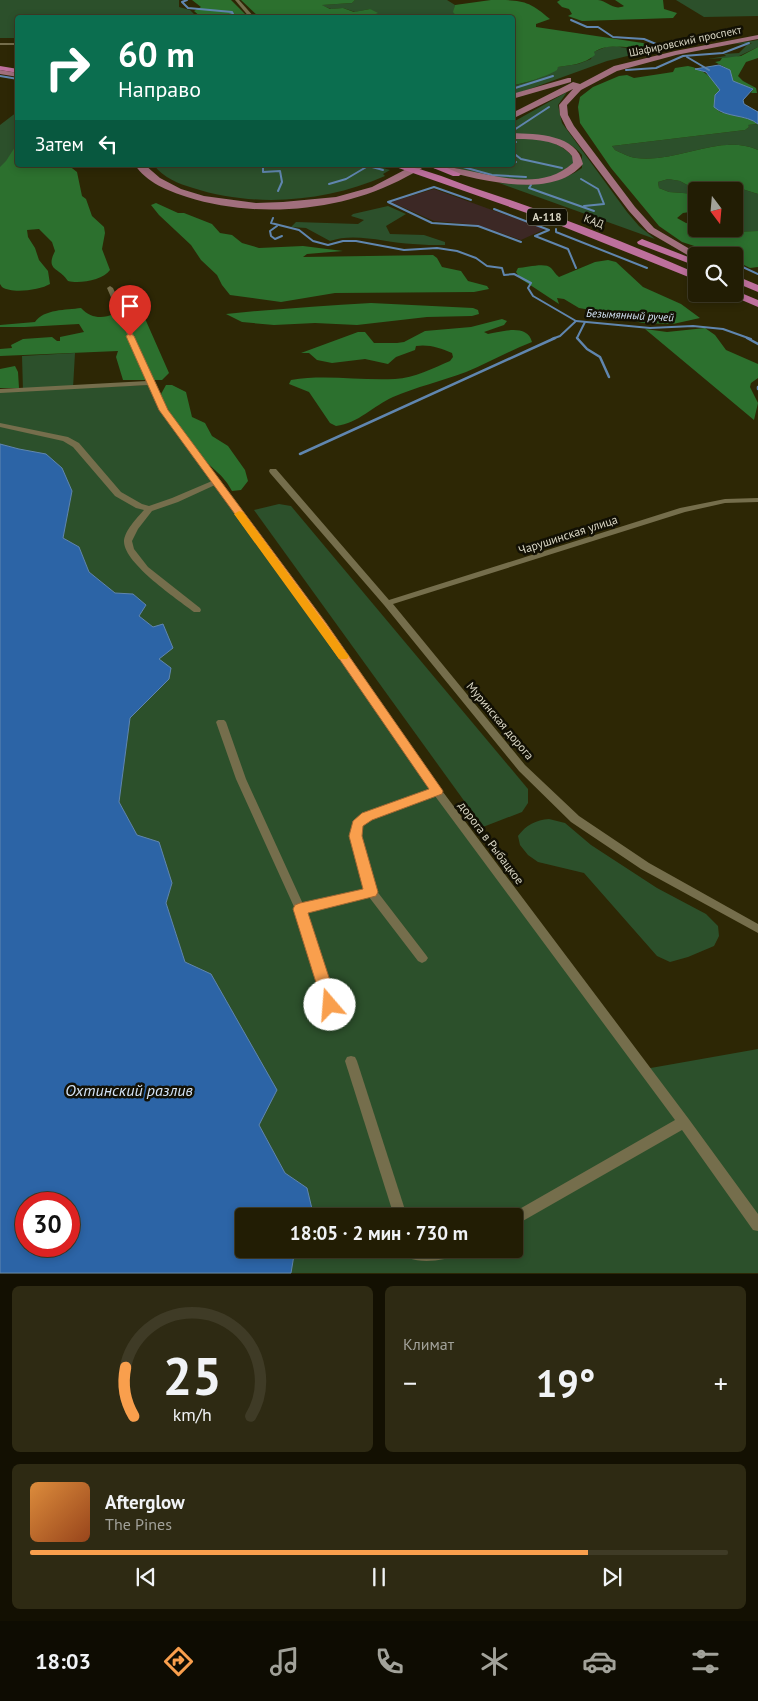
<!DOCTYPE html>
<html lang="ru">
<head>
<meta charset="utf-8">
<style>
  :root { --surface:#221d04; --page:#2e2a13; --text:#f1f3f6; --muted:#a2a29a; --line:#3f3b26; --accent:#f99f4d }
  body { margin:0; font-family:"PT Sans",sans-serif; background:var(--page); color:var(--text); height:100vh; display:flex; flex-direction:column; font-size:19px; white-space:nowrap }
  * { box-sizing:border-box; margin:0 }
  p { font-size:16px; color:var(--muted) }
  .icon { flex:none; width:28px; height:28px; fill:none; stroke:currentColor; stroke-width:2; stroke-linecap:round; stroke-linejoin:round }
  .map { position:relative; height:1274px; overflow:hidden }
  .panel { display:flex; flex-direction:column; gap:12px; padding:12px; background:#131002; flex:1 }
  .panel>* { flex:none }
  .guide { position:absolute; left:15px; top:15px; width:500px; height:152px; border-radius:5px; box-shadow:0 2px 8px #0003,0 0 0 1px var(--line); background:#0b6e4f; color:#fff; overflow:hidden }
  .needle { width:32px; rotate:164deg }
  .fabs { position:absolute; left:688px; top:182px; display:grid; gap:10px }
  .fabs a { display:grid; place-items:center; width:55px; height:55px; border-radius:5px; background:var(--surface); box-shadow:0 2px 8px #0003,0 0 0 1px var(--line); font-size:25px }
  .speed { position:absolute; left:15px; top:1192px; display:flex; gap:10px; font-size:25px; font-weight:700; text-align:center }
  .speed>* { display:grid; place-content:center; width:65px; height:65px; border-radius:50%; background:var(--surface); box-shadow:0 2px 8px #0003,0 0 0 1px var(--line); line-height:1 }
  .speed .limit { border:8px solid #d22; background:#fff; color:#111 }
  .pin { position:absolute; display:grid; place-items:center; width:42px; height:42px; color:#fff; margin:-51px -21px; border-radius:50% 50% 50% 0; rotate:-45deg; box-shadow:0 0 5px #0007 }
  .pin .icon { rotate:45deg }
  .me { position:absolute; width:55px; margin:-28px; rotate:342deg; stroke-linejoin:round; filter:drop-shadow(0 0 4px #0008) }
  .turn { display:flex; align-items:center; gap:18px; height:105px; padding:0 20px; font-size:22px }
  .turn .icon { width:65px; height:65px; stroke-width:2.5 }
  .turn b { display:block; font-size:35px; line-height:42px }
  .then { display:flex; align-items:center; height:48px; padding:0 20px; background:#0003; gap:10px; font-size:19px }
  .big { font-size:38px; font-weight:600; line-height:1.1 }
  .panel .card { flex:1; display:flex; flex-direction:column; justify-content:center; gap:8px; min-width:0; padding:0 18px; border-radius:8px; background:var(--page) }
  .panel .dial { align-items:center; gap:0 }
  .dial svg { height:130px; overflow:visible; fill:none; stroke:var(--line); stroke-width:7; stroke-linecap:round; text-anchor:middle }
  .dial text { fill:var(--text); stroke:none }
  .song { display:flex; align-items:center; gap:15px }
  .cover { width:60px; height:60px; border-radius:8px; background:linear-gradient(135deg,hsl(30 70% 55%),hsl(20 70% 35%)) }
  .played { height:5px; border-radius:2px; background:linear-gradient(90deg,var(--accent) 80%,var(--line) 80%) }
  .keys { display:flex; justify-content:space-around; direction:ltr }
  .heat { display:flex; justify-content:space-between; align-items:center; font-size:28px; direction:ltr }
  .panel .tiles { flex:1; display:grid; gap:12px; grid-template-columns:1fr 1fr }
  .card:last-child { grid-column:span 2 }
  .trip { position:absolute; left:235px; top:1208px; width:288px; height:50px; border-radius:5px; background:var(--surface); box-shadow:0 2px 8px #0003,0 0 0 1px var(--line); font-weight:600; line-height:50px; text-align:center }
  .tabs { display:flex; height:80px; justify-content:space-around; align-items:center; background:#0e0c02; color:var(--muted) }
  .tabs .icon { width:35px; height:35px }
  .tabs .current { color:var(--accent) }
  .tabs b { font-size:22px; color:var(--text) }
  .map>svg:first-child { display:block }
</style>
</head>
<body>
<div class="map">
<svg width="758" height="1274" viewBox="0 0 758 1274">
  <rect width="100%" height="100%" fill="#2d2705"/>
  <path fill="#3c2825" d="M434,189L481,206L545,229L521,240L478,225L434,221L391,202Z"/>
  <g fill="#2c502b">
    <path d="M0,0H179V7L190,10L197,17L18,18L17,38H0Z"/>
    <path d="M355,0H447L455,5L454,12L457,17H358L373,15L370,9L355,12L343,8L331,9L321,5L352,3Z"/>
    <path d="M676,0H758V16L704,17Z"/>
    <path d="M758,40V47L737,57L708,59L726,56L724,54L739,53L747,45L752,43L733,44Z"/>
    <path d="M617,46C628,50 641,46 652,50L607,61L513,95V85C525,84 550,75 558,67L578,64L591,59L593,52L606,47Z"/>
    <path d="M567,92L558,105L562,123L627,212L639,226L655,239L499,183C528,184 557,186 582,168V155C567,135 536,136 513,134V122Z"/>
    <path d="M17,112L18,165H72L65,173L0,175V125Z"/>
    <path d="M758,124V150C720,133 676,164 636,158C628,157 622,153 615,150L612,146L745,130L749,127L747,125Z"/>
    <path d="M513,137C536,139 557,138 574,158V163C543,194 483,177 447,165H512Z"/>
    <path d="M154,165H372L390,170L383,174L385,176C326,202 255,208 193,188C179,184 162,177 154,165Z"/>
    <path d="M668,179L680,181L689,186L726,184L758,194V231L730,232L728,229H734V218L738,217L734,216V208L739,207L741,196L734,197V191H696V194L669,192L659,188L658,182Z"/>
    <path d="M388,206L406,214L386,226L390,234L424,235L445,242V245C434,245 424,245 413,244C387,243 355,232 330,241L306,228L291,227L296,222L358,224L364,220L351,216L353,214Z"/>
    <path d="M75,353L73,388L148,385L165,417L645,1069L758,1049V1273H291L295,1249H514V1216H311L313,1213L307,1188L285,1173L259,1125L211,975L185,962L166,903L172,883L137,835L119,802L130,717L169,679L159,659L153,627L139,616L146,605L133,594L115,593L89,572L79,547L63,538L72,491L19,449L0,444V392L23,391L22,356Z"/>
    <path d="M279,504L291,506L528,789V803L522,812L483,827L254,510Z"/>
    <path d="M549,819L565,823L591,845L657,888L706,914L718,926L719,936L714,946L688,957L670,962L657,956L584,873L538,862L528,855L520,845L518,836C526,825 536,820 549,819Z"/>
  </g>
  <g fill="#2c702e">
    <path d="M192,0H231L248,17H201L194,11L201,7Z"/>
    <path d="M241,0H355L352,3L322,5L330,9L343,8L354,12L370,9L378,13L373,15L358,18L259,17Z"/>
    <path d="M491,0C522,0 528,0 550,19L536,24V27L643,43L648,46L646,48C629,49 610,42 594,52L595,55C584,64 572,65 558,67L557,70C548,76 523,84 513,85L512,18L457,17L453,12L455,5Z"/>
    <path d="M560,0C572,0 585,0 598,0C608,1 613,11 624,6L615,0H663L664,9L677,13L673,18L582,21L568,16L572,14L569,9L562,7L557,2Z"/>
    <path d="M758,47V58L746,62L738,76L743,81L756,88L757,93H751L753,89L732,81L730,70L715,62L720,61L722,58L741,56Z"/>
    <path d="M688,66C703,69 712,77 720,90L715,95L714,107L720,112L753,120L757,124L748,125L749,127L745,130L612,146L615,150C622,153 628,157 636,158C676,164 720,133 758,150V194L726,184L689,186L680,181L668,179L658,182L659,188L669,192L696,194V211L683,213L677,218L686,223L696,224V229H728L730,232L758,231V267L750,268L734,260V256H725L682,242L659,226L611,168L580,123L578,107L580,97L593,87L619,76L627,75L634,78L673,72L675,68Z"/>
    <path d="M17,121L18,165H68L77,172L82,196L86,199L92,216L104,227L105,233L102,249L110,270C103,280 80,284 68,281C59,267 45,271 55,251L52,242L39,229L27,230L28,237L35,248L39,260L48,271L50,284C40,290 12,294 2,287L0,284V167L6,161L17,144L15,124Z"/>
    <path d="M156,203L178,213H184L212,224L220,233L232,235L242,243L259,248L303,246L343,251L307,254L303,257L433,255L437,258L442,267L461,271L468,281L487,286L489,289L474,292L335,293L281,302L230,295L222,285L217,275L201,260L191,245L159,215L151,205Z"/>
    <path d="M608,260L616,262L643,287L681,304L700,318L673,324L642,323L602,312L579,308L564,299L557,298L559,304L521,279L516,272L518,268C526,268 545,262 551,268C554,271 555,274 559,277L595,262Z"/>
    <path d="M371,303L473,308L478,310L479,314L472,316L427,317L357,325L315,323L274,325L242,322L226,314C274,309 322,306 371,303Z"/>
    <path d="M127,307L143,314L169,373L162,380H123L116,357L118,351L0,356V349L12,348L11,345L23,339L52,337L57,341H60V337L84,332L79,324L25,327H0V325L35,322C44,309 66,310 81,308C95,323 112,317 127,307Z"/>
    <path d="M502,319L507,321L504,325L484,332L488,334C501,332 527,323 532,342C509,351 488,363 466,372C442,381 416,387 393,397C373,406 359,423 336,426L330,423L309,392L289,384L291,380C326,374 361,381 395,379C415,378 433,368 450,361L453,357L452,353C440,348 429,344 416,346L415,350L396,357L388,364L365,359L332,363L317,360L309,353H301L358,332H365L374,343H397L404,342L425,331L471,327Z"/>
    <path d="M705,328L715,335L726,350L758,364V378L751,383L750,387L758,403L754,420L645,329L667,332Z"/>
    <path d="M15,366L18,372L19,388H0V369Z"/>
    <path d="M166,385H172L186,392L192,417L205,423L212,436L228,446L245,470L248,481L241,490L232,491C223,474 215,472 204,459C187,440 170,418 161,394Z"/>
  </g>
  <g fill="#2c64a6" stroke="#6086af" fill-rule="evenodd">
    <path d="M719,65L730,70L733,81L753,89L743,100L744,104L758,112V124C746,114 726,118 714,107L715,95L720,90L706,72L695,69Z"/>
    <path d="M0,444L19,449L46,454L62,468L72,491L63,538L79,547L89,572L115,593L133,594L146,605L139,616L153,627L163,624L173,648L159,659L171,668L169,679L130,718L119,802L137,835L159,842L172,883L166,903L185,962L211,974L277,1090L259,1125L285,1173L307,1188L313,1213L311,1216H244V1249H295L291,1273H0ZM26,1204H69V1246H26Z"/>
  </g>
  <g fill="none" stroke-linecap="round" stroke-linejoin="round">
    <g stroke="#6086af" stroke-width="2">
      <path d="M187,0L182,2L188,8L232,12L233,14L225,16L232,18"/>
      <path d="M571,20L587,27H598L613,37L644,39L656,44"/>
      <path d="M687,57L709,70"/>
      <path d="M626,70L656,68L683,56L723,53L749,43"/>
      <path d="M0,76L18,79"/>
      <path d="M512,89L553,76"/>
      <path d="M514,130L549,107"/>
      <path d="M512,143L516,142"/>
      <path d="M512,152L521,159L562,168"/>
      <path d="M512,163L516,162"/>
      <path d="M246,165H253"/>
      <path d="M267,165L263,167V172L280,171L282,182L278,191"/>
      <path d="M365,165L383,170"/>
      <path d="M456,165L492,175L526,177"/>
      <path d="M581,179L598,189L604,204L584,206"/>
      <path d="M329,184L346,179L368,166"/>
      <path d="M531,185L529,188L594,211"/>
      <path d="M471,200L434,187L388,202L432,223L478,226L521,242"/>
      <path d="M494,209L549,230L535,236L568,249L576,268"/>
      <path d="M273,218L271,223L299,230L313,241L328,245L343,241H356L404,250L437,248L457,251L476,258L487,266L502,268L504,275L514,274L531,283L528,288L533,296L576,321L650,328L693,326L723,329L751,339"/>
      <path d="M277,226L270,231L271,236L275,239L282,236"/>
      <path d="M556,229V232L647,268"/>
      <path d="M734,263L758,274"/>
      <path d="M552,339L560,336L576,321"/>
      <path d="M578,339L577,338L585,322"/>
    </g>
    <g stroke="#6086af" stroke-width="2.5">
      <path d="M577,338L587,349L600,357L609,377"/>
      <path d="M747,338L758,344"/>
      <path d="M758,387V389"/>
      <path d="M300,454L555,338"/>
    </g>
    <g fill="#756e4c" fill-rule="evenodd">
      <path d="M235,0H239L255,18H250Z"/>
      <rect x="0" y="43" width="18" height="2"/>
      <path d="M110,286L113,288L167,411L325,624L440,788L688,1118L758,1214V1231L753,1230L682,1130L514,1226V1216L509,1215L675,1120L435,796L371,819L362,826L360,836L376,890L426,955L428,958L426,961L422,963L418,961L369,897L306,912L336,1005L334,1008L330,1010L326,1008L295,909L236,779L216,722L218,720H224L226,722L246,779L303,904L365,889L350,836L353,821L363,813L431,789L319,628L215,485L178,502L152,511L138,529L132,541L134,549L148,567L200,608L201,610L200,612H194C177,599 125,564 124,542C124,531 137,518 144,510L136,508L115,496L73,447L63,441L0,427V423L68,437L79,443L121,492L142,504L149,506L172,498L212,481L160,411L149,385L0,393V389L147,381L107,288Z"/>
      <path d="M270,469H276L389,600L680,508L725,499L758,498V502L725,503L685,512L393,604L525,765L579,816L649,863L758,924V933L641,869L571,822L519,771L384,605L270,473L269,471Z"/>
      <path d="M351,1056L355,1057L357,1061L407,1216H394L345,1061L347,1057Z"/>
      <path d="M405,1249H463L461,1254C445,1260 425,1264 408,1258Z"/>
    </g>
    <g fill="#a16f7d" fill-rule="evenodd">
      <path d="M758,35V39L676,55L617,71L581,90L567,105L568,115L574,126L635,207L654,228L700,255L701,256H696V260L648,232L629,211L567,129L560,115L559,105L573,89L512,119V113L573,82L580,84L614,66L675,51Z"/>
      <path d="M0,70L18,73V77L0,74Z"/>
      <path d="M568,78H571V82L512,99V94Z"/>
      <path d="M512,133C537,134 577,134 583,164C550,203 471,177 429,167L427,165C474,165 533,199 573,163L572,156C559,139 532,139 512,139Z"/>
      <path d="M135,165H145L160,178L181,189L204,196L256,203L283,202L336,197L372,187L414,165H426C420,170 413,173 406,177C342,212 256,219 187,197C168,191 146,182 135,165Z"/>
    </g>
    <g fill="#be709d" fill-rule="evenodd">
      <path d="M0,66L18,69V73L0,70Z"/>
      <path d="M390,165C418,165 445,178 471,187C548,212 623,241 696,273V280L544,219Z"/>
      <path d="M426,165H440L461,174L459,176H453Z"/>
      <path d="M642,239L696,260V266L638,244L637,242Z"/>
      <path d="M734,275L758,285V292L734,282Z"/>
      <path d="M734,290L758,300V307L730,295L729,294H734Z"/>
    </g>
  </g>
  <path fill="#f99f4d" stroke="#a26732" d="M130,333L134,336L168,410L326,623L443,791L442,794L372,820L363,826L362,836L378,892L376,896L308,913L338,1005L336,1009L330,1011L325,1009L323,1005L293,909L295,905L300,903L363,889L349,836L353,821L362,813L429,789L318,628L159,410L126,336Z"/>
  <path fill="#f59e0b" d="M239,511L243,512L347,654L349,656L347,659H339L234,514Z"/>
  <g text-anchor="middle" stroke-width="5" stroke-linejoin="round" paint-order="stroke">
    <g font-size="11" fill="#d9d6c4" stroke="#121004">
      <text transform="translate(685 41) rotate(-12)" y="4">Шафировский проспект</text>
      <text transform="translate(594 221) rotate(21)" y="4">КАД</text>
    </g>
    <rect fill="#121004" stroke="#9d9b8a" stroke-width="1" x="527" y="208.5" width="40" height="17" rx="4"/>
    <g font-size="11" font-weight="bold" fill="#d9d6c4">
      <text x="547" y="221">А-118</text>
    </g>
    <g font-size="11" font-style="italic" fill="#d5e4f7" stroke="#121004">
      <text transform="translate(630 315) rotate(3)" y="4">Безымянный ручей</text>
    </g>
    <g font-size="12" fill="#d9d6c4" stroke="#121004">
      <text transform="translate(568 535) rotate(-18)" y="4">Чарушинская улица</text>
      <text transform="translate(500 721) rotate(50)" y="4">Муринская дорога</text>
      <text transform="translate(491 843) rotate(53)" y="4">дорога в Рыбацкое</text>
    </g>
    <g font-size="16" font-style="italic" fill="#d5e4f7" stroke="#121004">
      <text x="129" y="1096">Охтинский разлив</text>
    </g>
  </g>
</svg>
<div class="fabs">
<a><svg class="needle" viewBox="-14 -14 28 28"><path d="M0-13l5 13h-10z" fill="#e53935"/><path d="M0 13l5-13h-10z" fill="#a2a29a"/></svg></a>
<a><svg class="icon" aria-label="search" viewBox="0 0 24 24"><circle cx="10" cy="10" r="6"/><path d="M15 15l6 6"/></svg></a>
</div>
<div class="speed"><div class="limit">30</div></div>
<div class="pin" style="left:130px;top:336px;background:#d93025"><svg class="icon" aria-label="arrive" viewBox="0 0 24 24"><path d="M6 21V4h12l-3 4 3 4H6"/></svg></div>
<svg class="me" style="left:330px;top:1005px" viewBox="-20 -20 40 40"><circle r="19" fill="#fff"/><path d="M0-13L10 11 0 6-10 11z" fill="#f99f4d"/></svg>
<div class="trip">18:05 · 2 мин · 730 m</div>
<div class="guide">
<div class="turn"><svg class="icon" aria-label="right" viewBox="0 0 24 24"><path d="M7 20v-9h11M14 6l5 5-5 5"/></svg><div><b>60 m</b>Направо</div></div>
<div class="then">Затем<svg class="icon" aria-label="left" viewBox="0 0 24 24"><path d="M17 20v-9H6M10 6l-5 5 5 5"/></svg></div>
</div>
</div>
<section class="panel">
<div class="tiles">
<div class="card dial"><svg viewBox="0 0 100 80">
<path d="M14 69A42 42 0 1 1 86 69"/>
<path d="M14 69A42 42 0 0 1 9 39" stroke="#f99f4d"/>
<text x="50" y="56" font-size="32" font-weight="700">25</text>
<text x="50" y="72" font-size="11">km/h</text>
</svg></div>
<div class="card"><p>Климат</p>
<div class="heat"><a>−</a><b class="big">19°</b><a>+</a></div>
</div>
<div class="card">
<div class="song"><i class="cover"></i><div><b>Afterglow</b><p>The Pines</p></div></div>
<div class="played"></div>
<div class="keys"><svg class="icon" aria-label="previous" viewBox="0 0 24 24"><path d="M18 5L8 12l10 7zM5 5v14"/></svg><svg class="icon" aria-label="pause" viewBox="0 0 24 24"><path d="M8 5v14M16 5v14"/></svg><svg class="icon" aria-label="next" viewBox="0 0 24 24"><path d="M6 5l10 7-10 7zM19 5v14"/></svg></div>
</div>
</div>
</section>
<nav class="tabs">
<b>18:03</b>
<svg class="icon current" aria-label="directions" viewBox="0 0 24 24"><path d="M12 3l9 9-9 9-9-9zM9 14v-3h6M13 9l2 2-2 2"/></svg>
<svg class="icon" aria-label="music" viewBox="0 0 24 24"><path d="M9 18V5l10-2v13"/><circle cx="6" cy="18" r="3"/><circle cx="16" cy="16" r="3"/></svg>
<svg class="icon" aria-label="phone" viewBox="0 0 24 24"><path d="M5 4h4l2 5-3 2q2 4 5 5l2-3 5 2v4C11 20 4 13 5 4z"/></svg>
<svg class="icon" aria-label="climate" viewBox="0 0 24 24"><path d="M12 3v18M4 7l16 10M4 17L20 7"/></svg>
<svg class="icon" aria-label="car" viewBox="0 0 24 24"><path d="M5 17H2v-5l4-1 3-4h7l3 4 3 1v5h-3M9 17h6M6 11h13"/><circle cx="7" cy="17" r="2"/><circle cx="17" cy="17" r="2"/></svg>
<svg class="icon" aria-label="filters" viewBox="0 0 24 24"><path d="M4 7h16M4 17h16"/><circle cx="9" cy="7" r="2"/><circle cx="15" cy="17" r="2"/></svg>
</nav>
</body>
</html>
